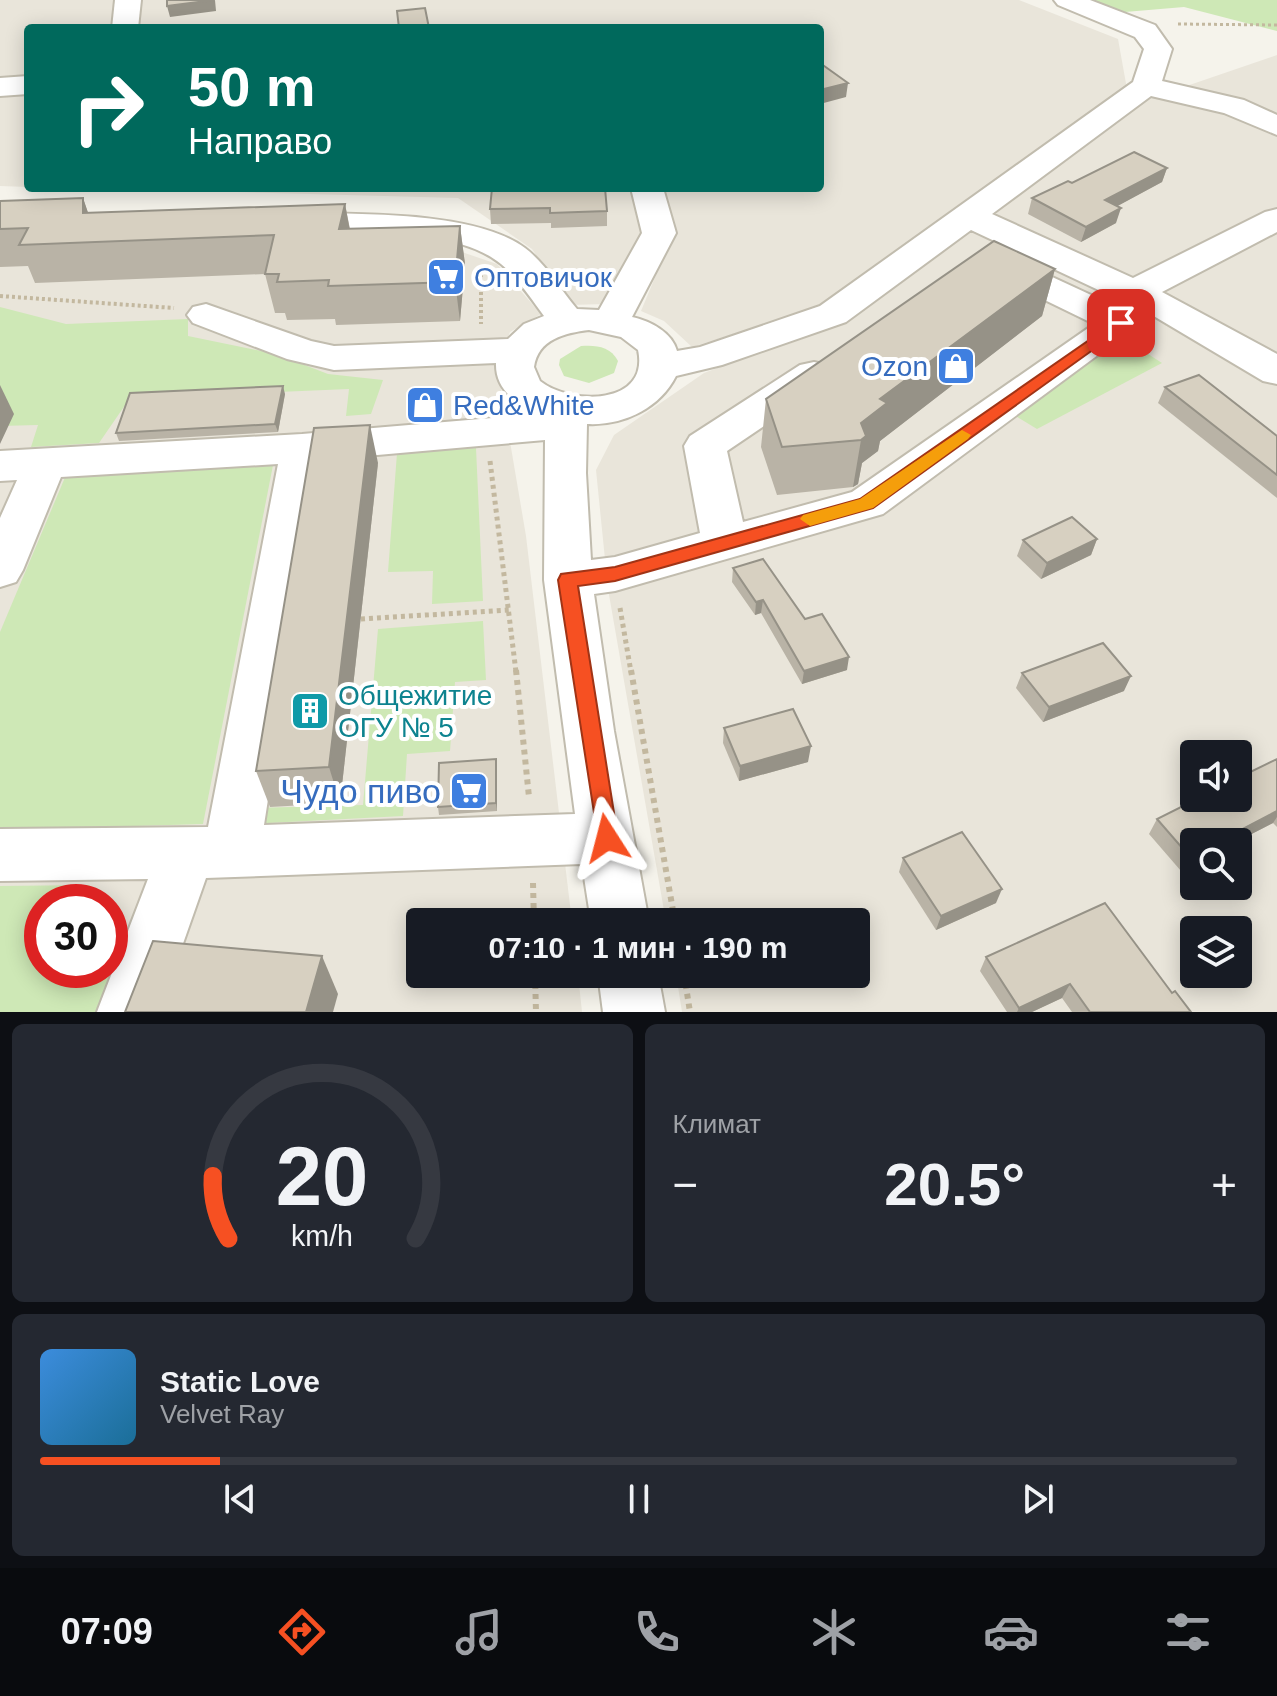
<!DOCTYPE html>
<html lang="ru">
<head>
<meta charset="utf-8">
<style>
  :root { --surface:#171b24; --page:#242831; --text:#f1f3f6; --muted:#9ea1a6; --line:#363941; --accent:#f65022 }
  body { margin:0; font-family:Helvetica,sans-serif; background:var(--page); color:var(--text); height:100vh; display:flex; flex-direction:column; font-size:30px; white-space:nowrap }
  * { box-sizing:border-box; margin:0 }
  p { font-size:26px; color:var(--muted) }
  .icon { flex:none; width:44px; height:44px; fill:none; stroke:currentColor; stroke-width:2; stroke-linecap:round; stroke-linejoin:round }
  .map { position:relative; height:1012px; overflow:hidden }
  .side { display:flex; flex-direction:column; gap:12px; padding:12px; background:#0d0f14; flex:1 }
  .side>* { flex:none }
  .guide { position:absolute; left:24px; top:24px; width:800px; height:168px; border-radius:8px; box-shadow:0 4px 20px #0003; background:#00695c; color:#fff; overflow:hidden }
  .buttons { position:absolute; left:1180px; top:740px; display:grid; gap:16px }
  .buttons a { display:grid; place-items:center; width:72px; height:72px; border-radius:8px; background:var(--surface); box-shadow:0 4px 20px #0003; font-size:40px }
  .speed { position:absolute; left:24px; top:884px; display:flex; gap:16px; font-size:40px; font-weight:700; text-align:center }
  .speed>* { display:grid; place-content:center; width:104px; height:104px; border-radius:50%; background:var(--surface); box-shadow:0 4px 20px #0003; line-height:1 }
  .speed .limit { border:12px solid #d22; background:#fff; color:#111 }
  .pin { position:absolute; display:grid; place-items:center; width:68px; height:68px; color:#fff; margin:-34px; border-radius:16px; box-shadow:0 4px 12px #0006 }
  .me { position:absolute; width:88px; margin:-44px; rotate:351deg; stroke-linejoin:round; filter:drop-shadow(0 0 6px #0008) }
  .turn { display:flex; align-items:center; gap:28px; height:168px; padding:0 32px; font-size:36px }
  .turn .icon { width:104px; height:104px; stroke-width:2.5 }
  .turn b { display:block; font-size:56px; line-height:68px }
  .big { font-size:60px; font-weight:600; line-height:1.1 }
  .side .tile { flex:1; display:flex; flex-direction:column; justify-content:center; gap:12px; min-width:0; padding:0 28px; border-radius:12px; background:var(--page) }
  .side .dial { align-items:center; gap:0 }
  .dial svg { height:208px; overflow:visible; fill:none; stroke:var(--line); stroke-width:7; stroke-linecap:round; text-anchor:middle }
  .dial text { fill:var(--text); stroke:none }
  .song { display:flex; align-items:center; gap:24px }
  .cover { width:96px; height:96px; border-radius:12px; background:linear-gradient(135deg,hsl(210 70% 55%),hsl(200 70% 35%)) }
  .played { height:8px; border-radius:4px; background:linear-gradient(90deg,var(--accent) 15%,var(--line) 15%) }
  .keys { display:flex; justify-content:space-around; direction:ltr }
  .heat { display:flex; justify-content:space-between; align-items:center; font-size:44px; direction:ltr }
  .side .tiles { flex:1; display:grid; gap:12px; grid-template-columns:1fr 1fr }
  .tile:last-child { grid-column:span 2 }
  .trip { position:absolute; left:406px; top:908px; width:464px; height:80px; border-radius:8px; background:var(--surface); box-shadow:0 4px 20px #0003; font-weight:600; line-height:80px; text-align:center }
  .tab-bar { display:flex; height:128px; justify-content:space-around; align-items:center; background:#090b0e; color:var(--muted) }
  .tab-bar .icon { width:56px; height:56px }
  .tab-bar .on { color:var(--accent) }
  .tab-bar b { font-size:36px; color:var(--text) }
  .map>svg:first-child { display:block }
</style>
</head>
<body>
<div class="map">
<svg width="1277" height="1012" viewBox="0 0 1277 1012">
  <rect width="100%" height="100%" fill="#f5f3eb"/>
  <g fill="#e9e5da" fill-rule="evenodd">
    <path d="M0,0H118L114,28H28V78L0,81Z"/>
    <path d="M139,0H1019L1118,39L1127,89L824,306L692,347L664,321L641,311L671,239L658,188H820V28H138Z"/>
    <path d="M1277,55V1012H682L676,974H856V922H666L608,589L596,470L614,435L704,373L842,321L1134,104ZM1194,754H1238V798H1194ZM1194,842H1238V886H1194ZM1194,930H1238V974H1194Z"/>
    <path d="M28,91V187L0,186V94Z"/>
    <path d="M85,188H634L645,232L605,304L570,305L532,249L458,198Z"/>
    <path d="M0,217L412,235L497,264L541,314L510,332L497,365L526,536L572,922H420V974H578L582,1012H0ZM42,902H110V970H42Z"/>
  </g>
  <g fill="#cee8b6">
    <path d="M1088,0H1277V31L1184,7L1125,12Z"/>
    <path d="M0,307L66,324L188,319V336L276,354L328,374L383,380L371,414L346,416L349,389L130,398L99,443L31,447L38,425L0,426Z"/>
    <path d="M1114,332L1162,363L1037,429L1009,412Z"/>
    <path d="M581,346C596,345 610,346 618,361L614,373L589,383L564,376L559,365L560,359Z"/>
    <path d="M476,448L483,601L432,604L433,571L388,572L397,453Z"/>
    <path d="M274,460L203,824L0,830V632L66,475Z"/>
    <path d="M483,621L486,680L455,682L450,751L407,754L403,816L251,824L253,808L363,805L378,629Z"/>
    <path d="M90,885L84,902H42V970H110V960H116L97,1012H0V886Z"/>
  </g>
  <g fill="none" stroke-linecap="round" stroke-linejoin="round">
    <defs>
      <g id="minor">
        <path d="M115,0H141L138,28H112Z"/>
        <path d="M1054,0H1090L1155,25L1172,49L1162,81L1244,100L1277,115V135L1224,113L1151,96L992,214L1133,278L1265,212L1277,209V232L1162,292L1277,354V384L1263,381L1152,315L883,514L615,591L594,594L614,731L649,922H591L582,864L206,878L159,1012H97L148,879L0,881V829L208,827L278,464L61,477L23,570L16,582L0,587V518L17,480L0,481V451L302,434L539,414C517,403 495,391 496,363L334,370L287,359L193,323L187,315L193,307L206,304L311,341L334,346L508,339L524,324L544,316C531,299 518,278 501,264C446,219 341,246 277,230L272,223L277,216L289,213C352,214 474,210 525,248C546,264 560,289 577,309L599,310L642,233L631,188H663L676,233L632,317C650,321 672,332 677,351L700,347L820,306L1133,82L1144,49L1135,37L1058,5ZM971,230L1124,302L1117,307L1007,256L995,252L983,256L977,263L983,270L1094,324L852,492L743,522L727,451L828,383L834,374L828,365L814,362L800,365L690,436L684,446L700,533L615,557L591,560L586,473L587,424C623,426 660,408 676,376L722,365L846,322ZM589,330L621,337L638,350C650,405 572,406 540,381L534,367C538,339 565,333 589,330ZM545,440L544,580L575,814L264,825L321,460Z"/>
        <path d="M28,76V94L0,96V78Z"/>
        <path d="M598,974H658L665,1012H603Z"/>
      </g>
    </defs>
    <use href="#minor" stroke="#c1bcae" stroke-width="4"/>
    <path stroke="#c3b89f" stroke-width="3" stroke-dasharray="3 3" stroke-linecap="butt" d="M1178,24L1277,25"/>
    <g stroke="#c3b89f" stroke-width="4" stroke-dasharray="3 3" stroke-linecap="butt">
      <path d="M481,274V324"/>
      <path d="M0,296L174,308"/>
    </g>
    <g stroke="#c3b89f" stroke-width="5" stroke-dasharray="4 4" stroke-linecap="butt">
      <path d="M490,461L516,672"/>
      <path d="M620,608L631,672"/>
      <path d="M361,619L509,610"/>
    </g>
    <g stroke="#c3b89f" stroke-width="6" stroke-dasharray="5 5" stroke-linecap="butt">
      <path d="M516,670L529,797"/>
      <path d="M631,670L675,922"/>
      <path d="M533,883L534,922"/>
      <path d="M535,974L536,1012"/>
      <path d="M684,974L690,1012"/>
    </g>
    <use href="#minor" fill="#fff" fill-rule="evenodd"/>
  </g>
  <g fill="#b9b3a6">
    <path d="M1167,168L1162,182L1117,206L1116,223L1081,242L1028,214L1032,198L1072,183Z"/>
    <path d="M492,188L607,211V226L551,228V223L491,224L490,209Z"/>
    <path d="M83,198L88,213L345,204L350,229L460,226L465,264L460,321L336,325L335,319L287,320L285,313H275L265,274L35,283L28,266L0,267V201Z"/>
    <path d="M1055,269L1042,316L880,441L878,451L862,463L858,484L853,487L777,495L761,447L766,399Z"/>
    <path d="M1165,387L1277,436V498L1158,403Z"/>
    <path d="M285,394L278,432L119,441L116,433Z"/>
    <path d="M378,463L340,803L270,807L256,771Z"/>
    <path d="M1097,539L1091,555L1041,579L1017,556L1023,540Z"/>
    <path d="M733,568L805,619L847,670L802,684L761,613L755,615L732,582Z"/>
    <path d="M1022,673L1124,691L1043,722L1016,688Z"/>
    <path d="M724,728L808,762L739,781L723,743Z"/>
    <path d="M496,759L497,811L439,815L438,807Z"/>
    <path d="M1277,759V827L1273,823L1236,842H1194V864L1181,871L1149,834L1157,819Z"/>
    <path d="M903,858L996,903L936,930L899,872Z"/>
    <path d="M986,957L1172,993L1191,1012H1072L1062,998L1032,1012H1007L980,971Z"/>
  </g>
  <g fill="#969287">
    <path d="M215,0L216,11L170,17L167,6Z"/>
    <path d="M848,83L846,97L820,104V90Z"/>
    <path d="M1167,168L1162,182L1101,215L1105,200Z"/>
    <path d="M83,198L96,236L83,213Z"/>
    <path d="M345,204L352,242L339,229Z"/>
    <path d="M1121,208L1116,223L1081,242L1086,227Z"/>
    <path d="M460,226L465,264L460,321L455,282Z"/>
    <path d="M1055,269L1042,316L880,441L878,451L862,463L858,484L853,487L861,440V423L880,399Z"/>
    <path d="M0,385L14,414L0,444Z"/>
    <path d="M283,386L285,394L278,432L275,424Z"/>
    <path d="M370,425L378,463L340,803L329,767Z"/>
    <path d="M1097,539L1091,555L1041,579L1047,563Z"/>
    <path d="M763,600L761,613L755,615L756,602Z"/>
    <path d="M849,657L847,670L802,684L804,671Z"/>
    <path d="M1131,676L1124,691L1043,722L1049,707Z"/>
    <path d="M811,746L808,762L739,781L740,766Z"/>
    <path d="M496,759L497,767V811L496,803Z"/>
    <path d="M1277,811V817L1273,823L1236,842H1218Z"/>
    <path d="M1194,855V864L1181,871L1190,857Z"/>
    <path d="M1002,889L996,903L936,930L941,916Z"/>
    <path d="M322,956L338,994L333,1012H306Z"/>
    <path d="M1070,984L1062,998L1032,1012H1017L1019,1008Z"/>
  </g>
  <g fill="#d7d0c1" stroke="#969287" stroke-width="2">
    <path d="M167,0H214L167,6Z"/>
    <path d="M425,8L429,28H399L397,11Z"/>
    <path d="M820,63L848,83L820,90Z"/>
    <path d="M1134,152L1167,168L1105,200L1121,208L1086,227L1032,198L1068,181L1072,183Z"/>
    <path d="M492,188H605L607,211L550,213V208L490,209Z"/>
    <path d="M83,198V213L345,204L339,229L460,226L455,282L328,286L329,280L277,282L279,274H265L274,235L19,245L28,228L0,229V201Z"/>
    <path d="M994,241L1055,269L880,399L887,403L861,423L866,436L861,440L782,447L766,399Z"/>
    <path d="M1199,375L1277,436V475L1165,387Z"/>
    <path d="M283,386L275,424L116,433L130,393Z"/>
    <path d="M370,425L329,767L256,771L314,428Z"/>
    <path d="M1072,517L1097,539L1047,563L1023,540Z"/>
    <path d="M763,559L805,619L822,614L849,657L804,671L763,600L756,602L733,568Z"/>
    <path d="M1103,643L1131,676L1049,707L1022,673Z"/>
    <path d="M793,709L811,746L740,766L724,728Z"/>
    <path d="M496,759V803L438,807L439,763Z"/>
    <path d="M1277,759V811L1218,842H1194V855L1190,857L1157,819L1199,798H1238V778Z"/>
    <path d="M962,832L1002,889L941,916L903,858Z"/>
    <path d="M1105,903L1172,993L1175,991L1191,1012H1090L1070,984L1019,1008L986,957Z"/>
    <path d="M153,941L322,956L306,1012H125Z"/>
  </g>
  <path fill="#f65022" stroke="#a03416" stroke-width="2" d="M1121,318L1129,323L1126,326L873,508L615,581L578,586L618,838L615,845L607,848L599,845L558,580L561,574L615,567L860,499Z"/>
  <path fill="#f59e0b" d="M962,430L971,435L968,439L873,508L810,526L800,519L803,515L860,499Z"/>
  <defs>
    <symbol id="supermarket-square" viewBox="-11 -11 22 22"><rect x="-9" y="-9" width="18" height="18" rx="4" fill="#3f7fe0" stroke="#fff"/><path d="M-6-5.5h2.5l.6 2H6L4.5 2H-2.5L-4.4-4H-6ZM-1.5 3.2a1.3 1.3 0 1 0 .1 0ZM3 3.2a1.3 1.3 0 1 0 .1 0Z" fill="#fff"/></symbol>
    <symbol id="shop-square" viewBox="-11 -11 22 22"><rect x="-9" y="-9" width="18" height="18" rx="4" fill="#3f7fe0" stroke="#fff"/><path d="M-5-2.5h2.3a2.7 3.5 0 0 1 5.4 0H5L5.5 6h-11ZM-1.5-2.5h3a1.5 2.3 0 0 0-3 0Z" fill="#fff"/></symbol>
    <symbol id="building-square" viewBox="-11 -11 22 22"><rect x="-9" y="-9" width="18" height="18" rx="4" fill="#0f9aa8" stroke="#fff"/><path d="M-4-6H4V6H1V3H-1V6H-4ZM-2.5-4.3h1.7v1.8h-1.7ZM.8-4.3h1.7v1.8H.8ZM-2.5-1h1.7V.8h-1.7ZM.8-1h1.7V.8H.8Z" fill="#fff"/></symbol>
  </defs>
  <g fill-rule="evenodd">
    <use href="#supermarket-square" x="424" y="255" width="44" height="44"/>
    <use href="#shop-square" x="934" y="344" width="44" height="44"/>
    <use href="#shop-square" x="403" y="383" width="44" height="44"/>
    <use href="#building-square" x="288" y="689" width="44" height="44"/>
    <use href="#supermarket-square" x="447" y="769" width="44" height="44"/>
  </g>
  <g text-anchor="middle" stroke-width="8" stroke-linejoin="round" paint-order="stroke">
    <g font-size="28" fill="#366cbe" stroke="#fff" text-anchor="start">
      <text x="474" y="287">Оптовичок</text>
      <text x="928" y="376" text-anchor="end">Ozon</text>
      <text x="453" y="415">Red&amp;White</text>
    </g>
    <g font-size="28" fill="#0d838f" stroke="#fff" text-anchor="start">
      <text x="338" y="705">Общежитие<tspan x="338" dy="32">ОГУ № 5</tspan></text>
    </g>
    <g font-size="34" fill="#366cbe" stroke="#fff" text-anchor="end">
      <text x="441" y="803">Чудо пиво</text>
    </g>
  </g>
</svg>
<div class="buttons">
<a><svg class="icon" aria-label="sound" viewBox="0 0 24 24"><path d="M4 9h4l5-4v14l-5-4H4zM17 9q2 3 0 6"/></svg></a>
<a><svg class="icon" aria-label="search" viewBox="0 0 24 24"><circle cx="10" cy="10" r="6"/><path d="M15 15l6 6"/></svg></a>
<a><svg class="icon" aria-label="layers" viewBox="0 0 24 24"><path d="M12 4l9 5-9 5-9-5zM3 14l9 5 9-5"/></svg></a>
</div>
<div class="speed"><div class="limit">30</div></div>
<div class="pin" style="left:1121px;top:323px;background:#d93025"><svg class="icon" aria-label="arrive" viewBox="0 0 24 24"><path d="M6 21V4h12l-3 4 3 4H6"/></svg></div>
<svg class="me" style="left:607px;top:838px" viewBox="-20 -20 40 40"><path d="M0-17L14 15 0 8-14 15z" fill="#f65022" stroke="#fff" stroke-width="4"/></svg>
<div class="trip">07:10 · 1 мин · 190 m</div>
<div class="guide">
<div class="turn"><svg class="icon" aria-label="right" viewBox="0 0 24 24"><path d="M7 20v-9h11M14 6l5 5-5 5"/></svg><div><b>50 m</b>Направо</div></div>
</div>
</div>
<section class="side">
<div class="tiles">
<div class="tile dial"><svg viewBox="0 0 100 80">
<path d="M14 69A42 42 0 1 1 86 69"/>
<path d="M14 69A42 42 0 0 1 8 45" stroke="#f65022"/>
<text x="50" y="56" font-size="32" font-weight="700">20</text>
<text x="50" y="72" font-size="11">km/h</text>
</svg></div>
<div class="tile"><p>Климат</p>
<div class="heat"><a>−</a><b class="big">20.5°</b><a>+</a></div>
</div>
<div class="tile">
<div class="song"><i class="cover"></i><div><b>Static Love</b><p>Velvet Ray</p></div></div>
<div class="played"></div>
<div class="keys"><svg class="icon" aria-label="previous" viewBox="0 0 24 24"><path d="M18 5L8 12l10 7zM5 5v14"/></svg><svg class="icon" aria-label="pause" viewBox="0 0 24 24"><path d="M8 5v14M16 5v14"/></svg><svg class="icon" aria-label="next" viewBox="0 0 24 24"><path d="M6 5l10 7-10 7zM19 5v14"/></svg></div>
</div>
</div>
</section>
<nav class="tab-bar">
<b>07:09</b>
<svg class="icon on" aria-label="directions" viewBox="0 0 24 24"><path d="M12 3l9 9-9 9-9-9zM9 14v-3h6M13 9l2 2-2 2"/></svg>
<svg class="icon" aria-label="music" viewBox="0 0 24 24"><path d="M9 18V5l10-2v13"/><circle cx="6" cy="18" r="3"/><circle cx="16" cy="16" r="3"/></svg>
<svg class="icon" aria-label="phone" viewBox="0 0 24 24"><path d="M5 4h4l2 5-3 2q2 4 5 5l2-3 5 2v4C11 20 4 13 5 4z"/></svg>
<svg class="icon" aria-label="climate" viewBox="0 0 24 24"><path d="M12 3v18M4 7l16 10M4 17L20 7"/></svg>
<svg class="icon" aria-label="car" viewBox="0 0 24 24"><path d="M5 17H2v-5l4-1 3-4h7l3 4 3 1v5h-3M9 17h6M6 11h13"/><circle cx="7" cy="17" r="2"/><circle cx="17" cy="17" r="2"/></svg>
<svg class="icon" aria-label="filters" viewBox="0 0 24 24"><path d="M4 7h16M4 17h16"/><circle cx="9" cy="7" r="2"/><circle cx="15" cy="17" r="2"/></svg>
</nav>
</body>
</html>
